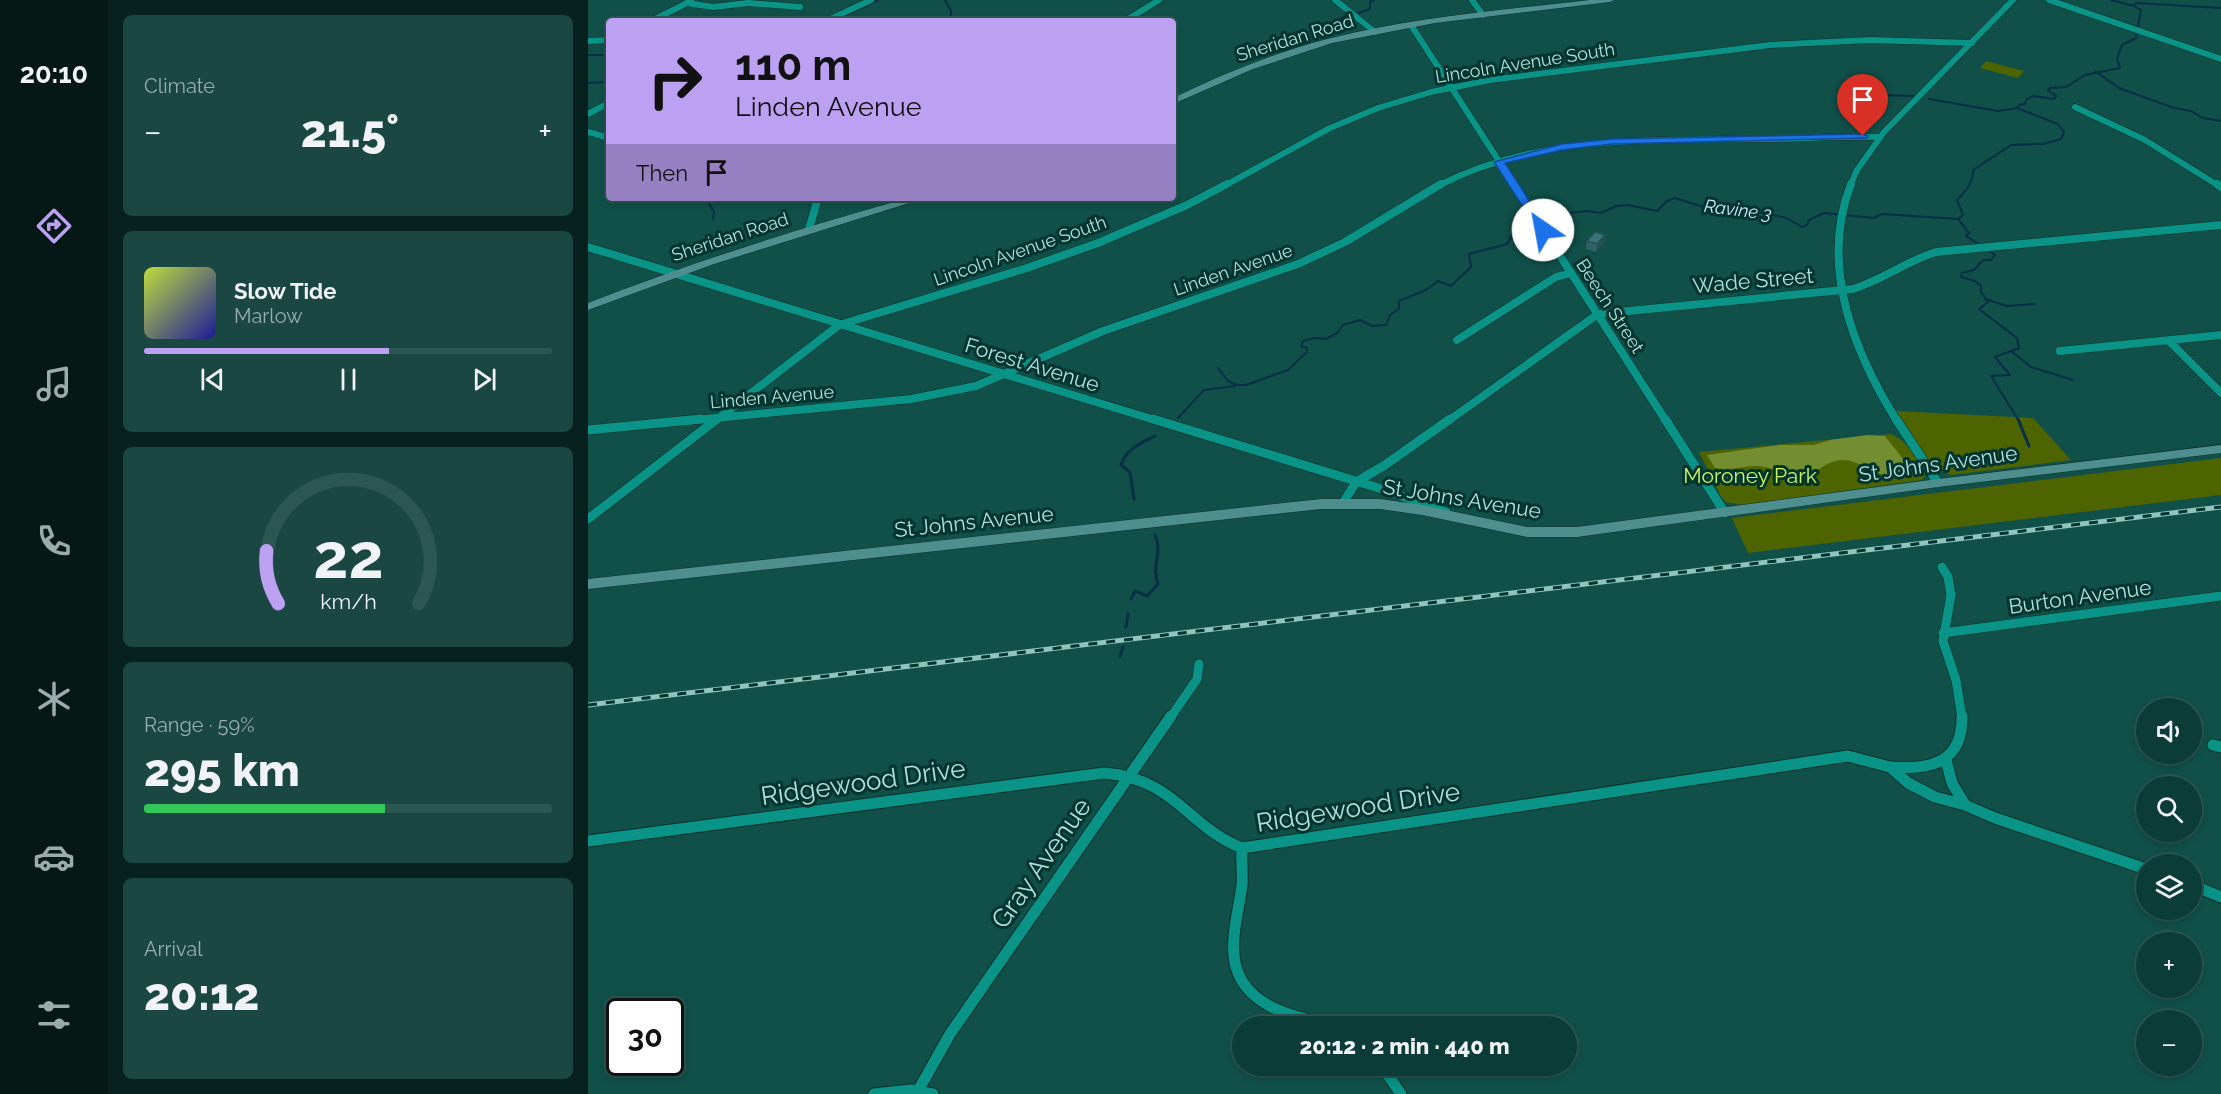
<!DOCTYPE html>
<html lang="en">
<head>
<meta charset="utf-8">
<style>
  :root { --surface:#0c3c37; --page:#1a4742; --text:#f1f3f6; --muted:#9aadad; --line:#2c5652; --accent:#bca0f2 }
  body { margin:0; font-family:Raleway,sans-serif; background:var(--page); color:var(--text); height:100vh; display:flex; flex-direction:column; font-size:22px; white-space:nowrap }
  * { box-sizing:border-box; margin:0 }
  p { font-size:20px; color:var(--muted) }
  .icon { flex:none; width:33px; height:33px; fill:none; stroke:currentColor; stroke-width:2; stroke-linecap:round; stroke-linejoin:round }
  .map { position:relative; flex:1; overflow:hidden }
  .panel { display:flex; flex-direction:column; gap:15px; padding:15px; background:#07211e; width:480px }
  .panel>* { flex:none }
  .hud { position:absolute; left:18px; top:18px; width:570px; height:183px; border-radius:6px; box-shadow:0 3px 9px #0003,0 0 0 2px var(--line); background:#bca0f2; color:#111; overflow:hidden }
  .tools { position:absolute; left:1548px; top:698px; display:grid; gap:12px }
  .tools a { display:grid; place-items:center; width:66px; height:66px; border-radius:50%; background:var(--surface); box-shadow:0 3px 9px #0003,0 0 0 2px var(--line); font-size:30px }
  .speed { position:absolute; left:18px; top:998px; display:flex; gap:12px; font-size:30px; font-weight:700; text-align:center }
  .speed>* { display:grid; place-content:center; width:78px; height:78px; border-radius:50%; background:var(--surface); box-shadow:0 3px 9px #0003,0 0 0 2px var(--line); line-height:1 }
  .speed .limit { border:3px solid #111; border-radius:9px; background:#fff; color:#111 }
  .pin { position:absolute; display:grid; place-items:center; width:51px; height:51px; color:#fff; margin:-62px -26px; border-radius:50% 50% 50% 0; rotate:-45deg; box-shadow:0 0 6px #0007 }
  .pin .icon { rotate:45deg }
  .me { position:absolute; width:66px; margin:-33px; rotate:327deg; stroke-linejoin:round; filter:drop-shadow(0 0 4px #0008) }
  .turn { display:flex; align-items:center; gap:21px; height:126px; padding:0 30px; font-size:27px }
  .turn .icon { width:78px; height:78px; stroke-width:2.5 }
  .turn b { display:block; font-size:42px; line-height:51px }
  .then { display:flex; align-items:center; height:57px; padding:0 30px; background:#0003; gap:12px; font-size:22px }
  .big { font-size:45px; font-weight:800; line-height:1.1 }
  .panel .widget { flex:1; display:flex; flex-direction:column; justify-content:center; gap:9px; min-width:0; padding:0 21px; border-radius:9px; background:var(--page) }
  .panel .dial { align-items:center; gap:0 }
  .dial svg { height:156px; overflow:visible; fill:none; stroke:var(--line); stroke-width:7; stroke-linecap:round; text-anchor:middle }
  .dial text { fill:var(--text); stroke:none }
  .song { display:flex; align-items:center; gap:18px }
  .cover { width:72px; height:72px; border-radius:9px; background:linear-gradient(135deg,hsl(70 70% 55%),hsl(240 70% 35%)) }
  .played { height:6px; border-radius:3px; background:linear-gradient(90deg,var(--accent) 60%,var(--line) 60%) }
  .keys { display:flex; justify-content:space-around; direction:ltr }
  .heat { display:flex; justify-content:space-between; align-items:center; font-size:33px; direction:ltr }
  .charge { height:9px; border-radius:4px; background:linear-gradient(90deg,#34c759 59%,var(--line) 0) }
  .trip { position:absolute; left:644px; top:1016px; width:345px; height:60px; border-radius:30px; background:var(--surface); box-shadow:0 3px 9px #0003,0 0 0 2px var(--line); font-weight:800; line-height:60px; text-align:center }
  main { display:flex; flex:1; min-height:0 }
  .tabs { display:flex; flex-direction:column; width:108px; justify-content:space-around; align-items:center; background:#051816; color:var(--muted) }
  .tabs .icon { width:42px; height:42px }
  .tabs .active { color:var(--accent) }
  .tabs b { font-size:27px; color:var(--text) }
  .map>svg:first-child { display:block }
</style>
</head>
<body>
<main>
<nav class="tabs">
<b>20:10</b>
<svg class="icon active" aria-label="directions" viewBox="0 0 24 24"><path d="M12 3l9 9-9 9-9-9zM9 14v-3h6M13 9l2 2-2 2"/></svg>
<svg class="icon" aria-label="music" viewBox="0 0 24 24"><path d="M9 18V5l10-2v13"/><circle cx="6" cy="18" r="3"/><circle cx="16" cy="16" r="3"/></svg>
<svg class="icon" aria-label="phone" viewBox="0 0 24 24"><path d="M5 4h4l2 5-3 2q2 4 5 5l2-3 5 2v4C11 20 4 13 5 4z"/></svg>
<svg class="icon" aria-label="climate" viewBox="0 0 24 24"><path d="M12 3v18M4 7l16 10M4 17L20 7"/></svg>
<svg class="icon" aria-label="car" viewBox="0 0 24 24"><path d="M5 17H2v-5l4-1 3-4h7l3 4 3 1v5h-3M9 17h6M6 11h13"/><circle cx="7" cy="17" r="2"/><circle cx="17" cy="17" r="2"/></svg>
<svg class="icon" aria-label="filters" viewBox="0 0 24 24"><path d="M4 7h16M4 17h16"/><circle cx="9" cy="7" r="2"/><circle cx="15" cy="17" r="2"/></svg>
</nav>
<section class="panel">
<div class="widget"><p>Climate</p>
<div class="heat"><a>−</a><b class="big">21.5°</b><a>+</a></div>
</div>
<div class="widget">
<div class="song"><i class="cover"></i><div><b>Slow Tide</b><p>Marlow</p></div></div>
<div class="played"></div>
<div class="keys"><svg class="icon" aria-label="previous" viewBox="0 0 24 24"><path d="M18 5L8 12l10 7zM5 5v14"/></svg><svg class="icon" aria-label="pause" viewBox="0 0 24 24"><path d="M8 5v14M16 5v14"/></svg><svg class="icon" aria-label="next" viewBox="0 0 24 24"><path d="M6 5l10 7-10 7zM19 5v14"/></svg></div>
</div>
<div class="widget dial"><svg viewBox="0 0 100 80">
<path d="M14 69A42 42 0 1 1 86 69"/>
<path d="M14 69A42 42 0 0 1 8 42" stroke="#bca0f2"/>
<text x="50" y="56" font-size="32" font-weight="700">22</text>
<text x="50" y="72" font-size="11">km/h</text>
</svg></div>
<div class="widget"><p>Range · 59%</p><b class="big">295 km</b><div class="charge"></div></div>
<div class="widget"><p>Arrival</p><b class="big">20:12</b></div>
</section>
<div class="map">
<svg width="1633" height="1094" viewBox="0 0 1633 1094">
  <rect width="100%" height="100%" fill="#105049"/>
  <g fill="#4d6400">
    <path d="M1398,61L1436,71L1430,78L1392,68Z"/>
    <path d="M1308,411L1445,418L1483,460L1363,475C1336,467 1323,434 1308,411Z"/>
    <path d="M1303,434C1320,442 1331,457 1338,474L1334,480L1154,505L1138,502L1133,497L1111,452Z"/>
    <path d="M1633,458V495L1160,553L1144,518Z"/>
  </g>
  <path fill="#738e30" d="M1280,435L1297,436L1315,459L1316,469C1290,486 1280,461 1255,460C1240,460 1232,470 1222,474C1204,480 1193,471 1177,467C1161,463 1145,472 1127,468L1119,455L1191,445H1226L1242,440Z"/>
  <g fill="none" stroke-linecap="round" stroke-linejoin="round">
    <g stroke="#092e48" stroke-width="2">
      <path d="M357,0L363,11V21"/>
      <path d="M1523,0L1546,6"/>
      <path d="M771,13L782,9V2L786,0"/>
      <path d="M246,21L290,0"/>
      <path d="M731,37L732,30L760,14"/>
      <path d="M0,55H21"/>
      <path d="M21,66L19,67L21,68"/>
      <path d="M1507,71L1531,88L1586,108L1603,111L1615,118L1633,121"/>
      <path d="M0,83L21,82"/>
      <path d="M1294,95L1326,96"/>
      <path d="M1341,99L1410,111L1429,108"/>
      <path d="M118,198L126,212L125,219"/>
      <path d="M1393,246L1378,236L1381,233L1370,219L1375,215L1369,200C1377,192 1386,182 1385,170L1423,145L1455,144L1473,139L1476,132L1470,124L1429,108L1431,105L1437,104L1438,100L1445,96L1466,99L1468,96L1460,90L1462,88L1478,87L1497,75L1532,68L1529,58L1534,45L1548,38L1553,10L1546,6L1548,3L1633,8"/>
      <path d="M1399,249L1407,255L1403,260H1395L1386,270L1374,273L1373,277L1387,281L1393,286V292L1400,302L1391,309L1429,338L1431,348L1407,357L1422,375L1403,376L1431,421"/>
      <path d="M1397,299L1419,306L1447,304"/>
      <path d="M1423,351L1443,367L1485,380"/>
      <path d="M630,368L640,381L649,385H658L700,370L719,352V348L713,346L715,341L727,338L738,339L749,333L755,325L772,320L784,326L798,325L802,315L811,309V301L838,290L850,281L863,286L883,267L881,254L919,244L925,233L943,237L945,232L985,221L977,218L976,214L979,213L1000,211L1013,213L1028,206L1040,205L1069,211L1079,201L1087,198L1131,212L1140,206L1199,218L1214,227L1219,225L1221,220L1236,213L1286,218L1294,214L1370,219"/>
      <path d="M590,418L616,390L647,386"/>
    </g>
    <g stroke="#092e48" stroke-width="3">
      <path d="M1430,419L1441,446"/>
      <path d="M546,499L542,472L533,465C538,449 553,443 567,436"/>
      <path d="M543,599L547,591L559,596L570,584C563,567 575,552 567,535"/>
      <path d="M538,627L540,614"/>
      <path d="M532,656L535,647"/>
    </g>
    <defs>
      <g id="street-far3">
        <path d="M747,0L787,32"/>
        <path d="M884,0L895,15"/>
        <path d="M1461,0L1633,59"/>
        <path d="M99,3L125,7L160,3L212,7"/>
        <path d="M63,21L103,1"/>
        <path d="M238,21L283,0"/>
        <path d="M537,21L571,0"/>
        <path d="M823,25L927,186"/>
        <path d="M0,41L21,40"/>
        <path d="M1487,107L1557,140L1631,186"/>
        <path d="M0,114L21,103"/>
        <path d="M0,132L21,138"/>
        <path d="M636,186L742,128L790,108L843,92L902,80L1182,45L1282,40L1384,43"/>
        <path d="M850,186C947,135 1061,140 1168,139C1209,139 1250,136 1291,137"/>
        <path d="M1262,186L1269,170L1296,132L1425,0"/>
      </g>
      <g id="street-far2">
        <path d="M926,184L1078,421"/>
        <path d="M1263,184C1231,266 1265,351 1309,421"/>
        <path d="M1629,184L1633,187"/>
        <path d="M221,229L230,198"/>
        <path d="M0,247L570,421"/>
        <path d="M869,340L968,277L983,273"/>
        <path d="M1581,341L1633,393"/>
        <path d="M1472,351L1633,335"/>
        <path d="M97,421L323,399L388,386L515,331L710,264L757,242L853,184"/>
        <path d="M127,421L251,325L439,268L510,243L599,205L639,184"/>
        <path d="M860,421L1010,314L1265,289C1294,280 1319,261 1348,252L1633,225"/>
      </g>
      <g id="street-far1">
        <path d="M565,419L797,490L858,512"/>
        <path d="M1077,419L1137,513"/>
        <path d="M1308,419L1350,483"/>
        <path d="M0,430L113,419"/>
        <path d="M755,503L768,482L797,465L862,419"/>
        <path d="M0,519L129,419"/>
        <path d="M1354,567L1360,577L1363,595L1355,641L1368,680L1374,718"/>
        <path d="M1355,633L1633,596"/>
        <path d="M582,718L609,679L611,664"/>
      </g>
      <g id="street">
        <path d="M1625,745L1633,747"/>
        <path d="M1358,760L1364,783L1377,805"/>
        <path d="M1302,767C1341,770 1375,764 1374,716"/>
        <path d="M0,841L516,773C588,779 597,825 654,848L1260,756L1302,767L1320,783L1347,797L1377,805L1407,818L1558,869"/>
        <path d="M654,848C653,860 655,873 654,885C648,930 629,976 680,1005C698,1016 721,1019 741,1026"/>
        <path d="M1604,885L1633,897"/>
        <path d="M793,1065L813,1094"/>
        <path d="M331,1089L362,1034L583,716"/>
        <path d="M286,1094L323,1090L345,1094"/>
      </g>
      <g id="secondary">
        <path d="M1002,0H1026L1022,2L847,23L744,43L665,69L585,104V98C635,74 686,53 739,39C825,17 914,10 1002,0Z"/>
        <path d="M321,198H337L126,264L0,310V303C105,262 212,228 321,198Z"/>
        <path d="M1633,445V453L1350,487L989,537H939L834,515L792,509H733L0,589V579L733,499H792L834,505L939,527H989L1350,479Z"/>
      </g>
    </defs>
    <use href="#street-far3" stroke="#0e332e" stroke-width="7"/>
    <use href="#street-far2" stroke="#0e332e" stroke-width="9"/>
    <use href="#street-far1" stroke="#0e332e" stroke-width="10"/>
    <use href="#street" stroke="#0e332e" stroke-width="13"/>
    <use href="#secondary" stroke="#0e332e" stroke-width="1"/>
    <use href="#street-far3" stroke="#099487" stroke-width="6"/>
    <use href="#street-far2" stroke="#099487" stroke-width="8"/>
    <use href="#street-far1" stroke="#099487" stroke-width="9"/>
    <use href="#street" stroke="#099487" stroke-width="11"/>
    <use href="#secondary" fill="#4f8e8e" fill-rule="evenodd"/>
    <defs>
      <path id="rail" d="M0,705L1633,507"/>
    </defs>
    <use href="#rail" stroke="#90c5bd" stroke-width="5"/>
    <use href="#rail" stroke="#00342f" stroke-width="3" stroke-dasharray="9" stroke-linecap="butt"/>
  </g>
  <path fill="#2f6267" d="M1017,235L1016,243L1008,252L998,249L999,241Z"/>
  <path fill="#265054" d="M1017,235L1016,243L1008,252L1009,244Z"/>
  <path fill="#377278" stroke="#265054" stroke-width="1.5" d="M1007,232L1017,235L1009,244L999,241Z"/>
  <path fill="#1a73e8" stroke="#114b97" stroke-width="1.5" d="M1275,134L1280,136L1279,138L1024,144L974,150L917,163L960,230L955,233L950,230L906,162L974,144L1024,139Z"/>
  <g text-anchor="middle" stroke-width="6" stroke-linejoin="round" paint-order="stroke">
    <g font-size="18" fill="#aee0d8" stroke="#00342f">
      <text transform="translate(707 38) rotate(-17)" y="6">Sheridan Road</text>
      <text transform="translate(937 63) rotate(-9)" y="6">Lincoln Avenue South</text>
      <text transform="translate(142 237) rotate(-18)" y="6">Sheridan Road</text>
      <text transform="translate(432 251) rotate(-19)" y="6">Lincoln Avenue South</text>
      <text transform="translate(645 270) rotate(-19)" y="6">Linden Avenue</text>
      <text transform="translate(1022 306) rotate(57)" y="6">Beech Street</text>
      <text transform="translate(184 397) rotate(-5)" y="6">Linden Avenue</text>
    </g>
    <g font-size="18" font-style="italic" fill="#cfe7fb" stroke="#00342f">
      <text transform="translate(1150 210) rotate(7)" y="6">Ravine 3</text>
    </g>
    <g font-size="21" fill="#aee0d8" stroke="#00342f">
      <text transform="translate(1165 281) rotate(-5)" y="7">Wade Street</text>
      <text transform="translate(444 365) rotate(17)" y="7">Forest Avenue</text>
      <text transform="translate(1350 464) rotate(-8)" y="7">St Johns Avenue</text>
      <text transform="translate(874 499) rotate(9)" y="7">St Johns Avenue</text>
      <text transform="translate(386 522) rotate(-6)" y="7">St Johns Avenue</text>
      <text transform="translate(1492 597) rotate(-8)" y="7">Burton Avenue</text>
    </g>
    <g font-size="21" fill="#cbf75d" stroke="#00342f">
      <text x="1162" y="483">Moroney Park</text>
    </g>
    <g font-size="26" fill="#aee0d8" stroke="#00342f">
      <text transform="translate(275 782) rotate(-8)" y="9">Ridgewood Drive</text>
      <text transform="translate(770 807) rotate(-9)" y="9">Ridgewood Drive</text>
      <text transform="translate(453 863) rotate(-55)" y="9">Gray Avenue</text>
    </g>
  </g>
</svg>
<div class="tools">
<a><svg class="icon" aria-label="sound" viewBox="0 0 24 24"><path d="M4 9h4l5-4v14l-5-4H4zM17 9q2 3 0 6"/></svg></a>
<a><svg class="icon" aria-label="search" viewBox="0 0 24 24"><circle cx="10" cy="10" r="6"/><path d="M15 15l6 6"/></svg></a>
<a><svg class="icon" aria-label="layers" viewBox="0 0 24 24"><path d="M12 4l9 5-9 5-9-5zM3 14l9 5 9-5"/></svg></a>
<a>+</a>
<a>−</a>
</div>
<div class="speed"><div class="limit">30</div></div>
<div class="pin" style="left:1275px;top:136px;background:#d93025"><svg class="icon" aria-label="arrive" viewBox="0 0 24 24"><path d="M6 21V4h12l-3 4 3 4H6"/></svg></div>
<svg class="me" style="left:955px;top:230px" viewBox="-20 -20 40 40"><circle r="19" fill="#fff"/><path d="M0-13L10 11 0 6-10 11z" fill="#1a73e8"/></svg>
<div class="trip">20:12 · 2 min · 440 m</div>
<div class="hud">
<div class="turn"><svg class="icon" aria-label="right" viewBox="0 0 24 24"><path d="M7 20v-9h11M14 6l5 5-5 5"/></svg><div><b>110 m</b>Linden Avenue</div></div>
<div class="then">Then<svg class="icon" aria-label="arrive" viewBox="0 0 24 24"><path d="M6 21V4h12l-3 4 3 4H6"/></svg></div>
</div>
</div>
</main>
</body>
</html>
